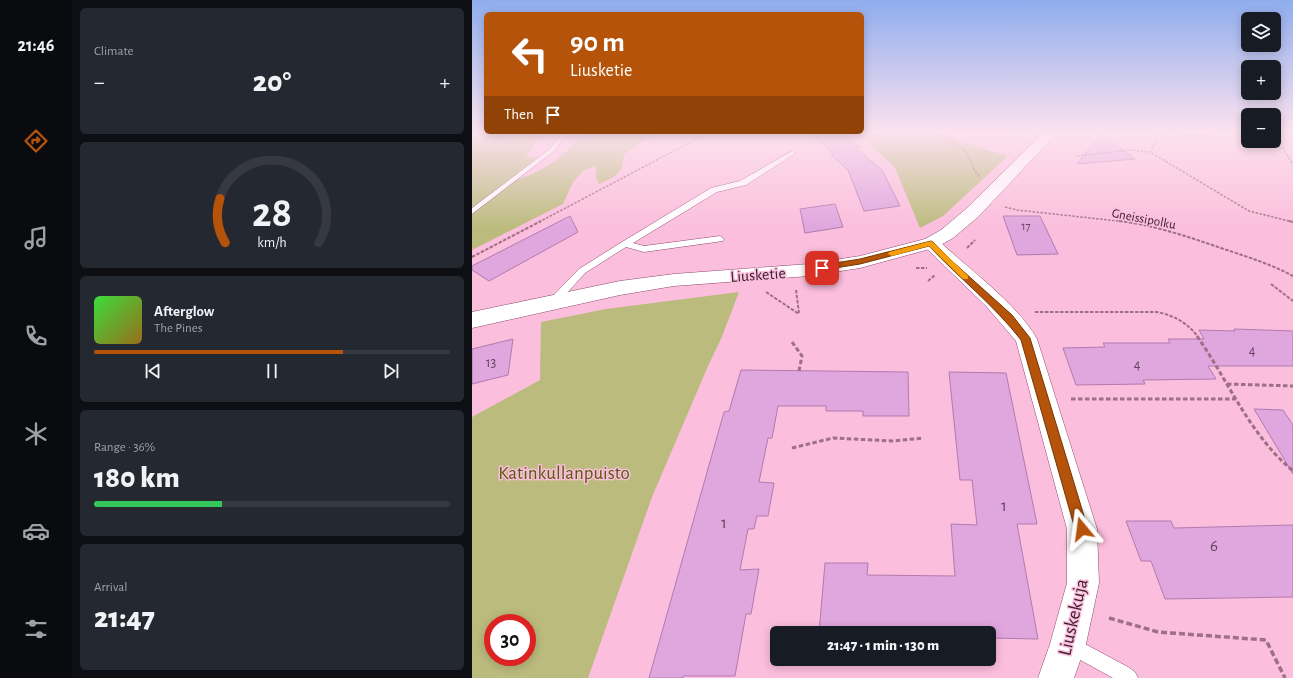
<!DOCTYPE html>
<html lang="en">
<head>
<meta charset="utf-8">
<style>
  :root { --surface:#171b24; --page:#242831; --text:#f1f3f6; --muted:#9ea1a6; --line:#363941; --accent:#b45309 }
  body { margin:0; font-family:"Alegreya Sans",sans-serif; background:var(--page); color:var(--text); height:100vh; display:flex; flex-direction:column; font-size:15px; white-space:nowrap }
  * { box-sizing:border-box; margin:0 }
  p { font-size:13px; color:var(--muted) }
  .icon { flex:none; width:22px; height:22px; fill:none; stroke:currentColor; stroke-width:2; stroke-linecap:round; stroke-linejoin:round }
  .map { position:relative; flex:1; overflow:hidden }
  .side { display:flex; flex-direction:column; gap:8px; padding:8px; background:#0d0f14; width:400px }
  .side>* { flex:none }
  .banner { position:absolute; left:12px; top:12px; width:380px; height:122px; border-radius:6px; box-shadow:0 2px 10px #0003; background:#b45309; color:#fff; overflow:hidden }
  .tools { position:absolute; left:769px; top:12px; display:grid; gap:8px }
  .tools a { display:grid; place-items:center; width:40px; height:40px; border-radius:6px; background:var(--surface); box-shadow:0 2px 10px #0003; font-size:20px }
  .speed { position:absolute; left:12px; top:614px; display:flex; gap:8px; font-size:20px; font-weight:700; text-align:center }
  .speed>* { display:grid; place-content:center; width:52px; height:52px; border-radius:50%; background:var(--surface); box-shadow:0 2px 10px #0003; line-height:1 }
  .speed .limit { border:6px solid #d22; background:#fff; color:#111 }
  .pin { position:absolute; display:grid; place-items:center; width:34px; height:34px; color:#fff; margin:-17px; border-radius:8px; box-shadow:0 2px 6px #0006 }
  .me { position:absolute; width:44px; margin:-22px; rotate:344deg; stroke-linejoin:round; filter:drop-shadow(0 0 3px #0008) }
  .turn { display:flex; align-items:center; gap:14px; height:84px; padding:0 20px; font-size:18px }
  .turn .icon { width:52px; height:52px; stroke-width:2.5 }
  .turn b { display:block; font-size:28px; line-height:34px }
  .then { display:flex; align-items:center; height:38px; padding:0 20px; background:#0003; gap:8px; font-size:15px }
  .big { font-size:30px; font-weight:800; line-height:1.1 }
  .side .widget { flex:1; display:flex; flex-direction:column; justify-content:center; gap:6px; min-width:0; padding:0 14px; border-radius:6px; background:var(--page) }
  .side .dial { align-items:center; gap:0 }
  .dial svg { height:104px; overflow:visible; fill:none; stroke:var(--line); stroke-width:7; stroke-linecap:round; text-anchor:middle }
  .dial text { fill:var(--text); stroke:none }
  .song { display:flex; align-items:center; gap:12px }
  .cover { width:48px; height:48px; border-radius:6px; background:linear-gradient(135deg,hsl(120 70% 55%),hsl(40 70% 35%)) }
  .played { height:4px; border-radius:2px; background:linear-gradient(90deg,var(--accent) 70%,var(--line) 70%) }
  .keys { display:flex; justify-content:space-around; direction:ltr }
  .heat { display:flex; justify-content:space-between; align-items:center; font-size:22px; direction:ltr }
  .charge { height:6px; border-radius:3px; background:linear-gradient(90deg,#34c759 36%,var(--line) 0) }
  .trip { position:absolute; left:298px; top:626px; width:226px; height:40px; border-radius:6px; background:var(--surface); box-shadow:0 2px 10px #0003; font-weight:800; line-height:40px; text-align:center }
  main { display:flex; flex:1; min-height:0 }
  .tabs { display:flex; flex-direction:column; width:72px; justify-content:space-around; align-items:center; background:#090b0e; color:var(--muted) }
  .tabs .icon { width:28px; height:28px }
  .tabs .on { color:var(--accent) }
  .tabs b { font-size:18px; color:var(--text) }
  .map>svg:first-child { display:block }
</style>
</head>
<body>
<main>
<nav class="tabs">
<b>21:46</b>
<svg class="icon on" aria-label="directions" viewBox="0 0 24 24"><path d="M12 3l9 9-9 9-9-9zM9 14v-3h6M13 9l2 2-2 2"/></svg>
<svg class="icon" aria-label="music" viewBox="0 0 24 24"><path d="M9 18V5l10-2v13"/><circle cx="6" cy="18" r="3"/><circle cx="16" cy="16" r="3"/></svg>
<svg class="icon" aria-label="phone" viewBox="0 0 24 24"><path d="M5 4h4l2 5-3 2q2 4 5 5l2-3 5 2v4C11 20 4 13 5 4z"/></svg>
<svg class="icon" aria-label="climate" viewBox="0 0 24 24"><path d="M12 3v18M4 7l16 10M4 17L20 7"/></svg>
<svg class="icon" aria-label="car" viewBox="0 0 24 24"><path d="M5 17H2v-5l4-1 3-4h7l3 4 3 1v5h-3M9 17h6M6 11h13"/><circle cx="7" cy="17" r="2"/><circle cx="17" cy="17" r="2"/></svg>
<svg class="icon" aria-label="filters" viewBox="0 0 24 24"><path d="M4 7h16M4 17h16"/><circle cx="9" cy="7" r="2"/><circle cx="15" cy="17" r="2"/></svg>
</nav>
<section class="side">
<div class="widget"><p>Climate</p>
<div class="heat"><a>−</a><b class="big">20°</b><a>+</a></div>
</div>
<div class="widget dial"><svg viewBox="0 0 100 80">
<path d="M14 69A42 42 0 1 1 86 69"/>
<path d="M14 69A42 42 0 0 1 10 35" stroke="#b45309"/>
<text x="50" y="56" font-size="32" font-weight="700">28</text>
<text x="50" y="72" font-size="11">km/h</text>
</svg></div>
<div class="widget">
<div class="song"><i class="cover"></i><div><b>Afterglow</b><p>The Pines</p></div></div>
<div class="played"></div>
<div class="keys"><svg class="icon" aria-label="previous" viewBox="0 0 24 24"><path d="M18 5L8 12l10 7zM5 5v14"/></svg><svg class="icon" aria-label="pause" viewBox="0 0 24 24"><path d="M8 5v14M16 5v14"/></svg><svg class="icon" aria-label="next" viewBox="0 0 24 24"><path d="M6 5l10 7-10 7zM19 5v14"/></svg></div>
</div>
<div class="widget"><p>Range · 36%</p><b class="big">180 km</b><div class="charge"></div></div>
<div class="widget"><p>Arrival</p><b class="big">21:47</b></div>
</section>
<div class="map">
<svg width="821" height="678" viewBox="0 0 821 678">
  <rect width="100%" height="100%" fill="#fbbedc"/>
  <g fill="#bbbb7e" fill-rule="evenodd">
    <path d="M0,133H70L54,157L64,158L37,181C70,175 91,156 114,133H185L152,154C152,173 143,177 127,184L124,177V166L111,171L101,182L91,204L0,250Z"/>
    <path d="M387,133H470L489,142L536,156L471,216L448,228L423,168Z"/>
    <path d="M267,292L249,339L236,366L180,497L116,678H0V417L68,380L69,322L134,309ZM21,623H55V657H21Z"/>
  </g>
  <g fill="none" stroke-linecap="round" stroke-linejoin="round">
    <path fill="#aaa2f6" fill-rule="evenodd" d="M560,133H564L561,136L559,135Z"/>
  </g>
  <g fill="#e0a6de" stroke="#b27ab0">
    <path d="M338,133H369L388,147L383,148L410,170L428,206L392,211L376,170L359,155L362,154Z"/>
    <path d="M629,135L663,159L605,164Z"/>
    <path d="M363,204L371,227L333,233L328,209Z"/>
    <path d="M98,216L106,232L17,281L0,270V266Z"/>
    <path d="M531,216H568L586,254L545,255Z"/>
    <path d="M762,329L821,331V366H736L744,379L671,380L673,384L604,385L591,348L633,347L631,343H698L696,339H732L727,330L763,331Z"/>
    <path d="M41,339L36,375L0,384V349Z"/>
    <path d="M269,370L436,372L437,416H391V411H354V406H306L300,438H296L287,482L302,483L296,516H285L282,529H276L268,570L287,569L279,614H274L263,676H211V678H177L252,412L257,411Z"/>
    <path d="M477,372L534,373L565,524H545L566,639L517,638V633H347L353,563H396L395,575L483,576L479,524L505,525L500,480H488Z"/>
    <path d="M782,409L811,410L821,425V474Z"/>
    <path d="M654,521H699L702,528L821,525V597L693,599L679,561H669Z"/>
  </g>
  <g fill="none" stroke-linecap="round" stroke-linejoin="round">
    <defs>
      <g id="service">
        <path d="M90,133H96L82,151L0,214V208L78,149Z"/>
        <path d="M320,151L323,153L322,154L274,185L245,192L161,243L172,246L248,236L252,239L251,241L172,252L154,247L113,273L86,303H78L77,301L78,299L107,269L150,242L239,188L268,181Z"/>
        <path d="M598,636L656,667L663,672L666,678H641L592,651L589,645L592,639Z"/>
      </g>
      <path id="minor" d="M459,238L465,239C496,269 544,302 565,339L625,529L627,583L614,644L602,678H566L578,644L595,583V529L544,341L514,306L453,247L450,243L453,239Z"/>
      <path id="tertiary" d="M571,133H585L506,217L481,238L465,247L388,268L337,276L202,286L148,295L0,328V312L148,281L202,274L337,264L388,256L453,239L469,230L494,209Z"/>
    </defs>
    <use href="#service" stroke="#8d4a6e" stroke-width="1"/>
    <use href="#minor" stroke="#8d4a6e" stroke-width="1"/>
    <use href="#tertiary" stroke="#8d4a6e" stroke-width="1"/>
    <g stroke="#9d7086" stroke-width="1.5" stroke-dasharray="2.5 1.5" stroke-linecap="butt">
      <path d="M461,133C474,138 488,142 496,155C500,163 501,170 508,177"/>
      <path d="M689,133L678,152L777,211L821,222"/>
      <path d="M705,133L724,136L742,133"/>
      <path d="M761,133L776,137"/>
      <path d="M787,141L811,148L821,165"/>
      <path d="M605,156L659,150L678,152"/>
      <path d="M533,207L545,210L655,222"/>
      <path d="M67,222L236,133"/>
    </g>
    <g stroke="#9d7086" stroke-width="2" stroke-dasharray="3.5 1.5" stroke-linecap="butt">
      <path d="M647,221C681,225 714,236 746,247C772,256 797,263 821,276"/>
      <path d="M817,221L821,222"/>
      <path d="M495,248L503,240"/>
      <path d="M0,257L69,221"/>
      <path d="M444,268H455"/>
      <path d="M456,281L463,275"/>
      <path d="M799,284L821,301"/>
      <path d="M324,290L327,313"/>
      <path d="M294,292L327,314"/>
      <path d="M563,312H685C701,315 716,323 726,337"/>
    </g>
    <g stroke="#9d7086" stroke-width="3" stroke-dasharray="4.5 2.5" stroke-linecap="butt">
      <path d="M725,336C757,382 777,434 821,471"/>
      <path d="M320,342L330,356L327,371"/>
      <path d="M755,384L821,386"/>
      <path d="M599,399H764"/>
      <path d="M320,448L361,438L421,441L451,438"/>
    </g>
    <path stroke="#9d7086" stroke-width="3.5" stroke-dasharray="6 3" stroke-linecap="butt" d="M637,618L686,632L794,640L813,678"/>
    <use href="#service" fill="#fff" fill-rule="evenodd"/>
    <use href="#minor" fill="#fff" fill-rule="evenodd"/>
    <use href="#tertiary" fill="#fff" fill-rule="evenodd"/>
  </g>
  <linearGradient id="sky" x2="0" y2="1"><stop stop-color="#8fadee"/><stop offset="0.58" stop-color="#fde2ef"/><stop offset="1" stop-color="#fde2ef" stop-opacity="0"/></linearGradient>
  <rect width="821" height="228" fill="url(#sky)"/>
  <path fill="#b45309" stroke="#753606" d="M459,241L461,242L481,262L540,315L558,338L616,529L614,533L610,535L605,533L603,529L549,340C522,305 487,278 457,246L388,264L350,270L346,268L350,265L388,259Z"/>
  <path fill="#f59e0b" d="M459,241L461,242L496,276V279H491L457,246L420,256L416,254L417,252Z"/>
  <g text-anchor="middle" stroke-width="3" stroke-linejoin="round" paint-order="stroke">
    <g font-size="12" fill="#66425c">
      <text x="554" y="230">17</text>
    </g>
    <g font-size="13" fill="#3d2130" stroke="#fbbedc">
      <text transform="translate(672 218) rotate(11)" y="5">Gneissipolku</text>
    </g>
    <g font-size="14" fill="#66425c">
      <text x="780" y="355">4</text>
      <text x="19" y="367">13</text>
      <text x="665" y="369">4</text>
    </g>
    <g font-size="16" fill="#3d2130" stroke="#fbbedc">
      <text transform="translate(286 274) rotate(-4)" y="6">Liusketie</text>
    </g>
    <g font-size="17" fill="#66425c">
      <text x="532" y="511">1</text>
      <text x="252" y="528">1</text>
      <text x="742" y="551">6</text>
    </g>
    <g font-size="19" fill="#5a580f" stroke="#fbbedc">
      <text x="92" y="479">Katinkullanpuisto</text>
    </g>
    <g font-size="19" fill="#3d2130" stroke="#fbbedc">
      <text transform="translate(600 617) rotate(-77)" y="7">Liuskekuja</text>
    </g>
  </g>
</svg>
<div class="tools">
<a><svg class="icon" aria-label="layers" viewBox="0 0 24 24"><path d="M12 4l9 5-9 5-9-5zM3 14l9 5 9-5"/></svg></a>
<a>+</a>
<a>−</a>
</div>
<div class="speed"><div class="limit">30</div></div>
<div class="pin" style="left:350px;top:268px;background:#d93025"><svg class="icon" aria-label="arrive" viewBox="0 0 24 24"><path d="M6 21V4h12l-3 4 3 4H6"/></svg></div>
<svg class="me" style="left:610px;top:529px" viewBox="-20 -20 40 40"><path d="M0-17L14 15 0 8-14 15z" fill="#b45309" stroke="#fff" stroke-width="4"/></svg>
<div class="trip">21:47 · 1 min · 130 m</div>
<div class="banner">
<div class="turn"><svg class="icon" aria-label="left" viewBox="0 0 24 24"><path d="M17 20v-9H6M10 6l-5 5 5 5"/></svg><div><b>90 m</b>Liusketie</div></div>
<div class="then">Then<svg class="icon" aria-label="arrive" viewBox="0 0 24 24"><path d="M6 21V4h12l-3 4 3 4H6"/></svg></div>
</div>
</div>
</main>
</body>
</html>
